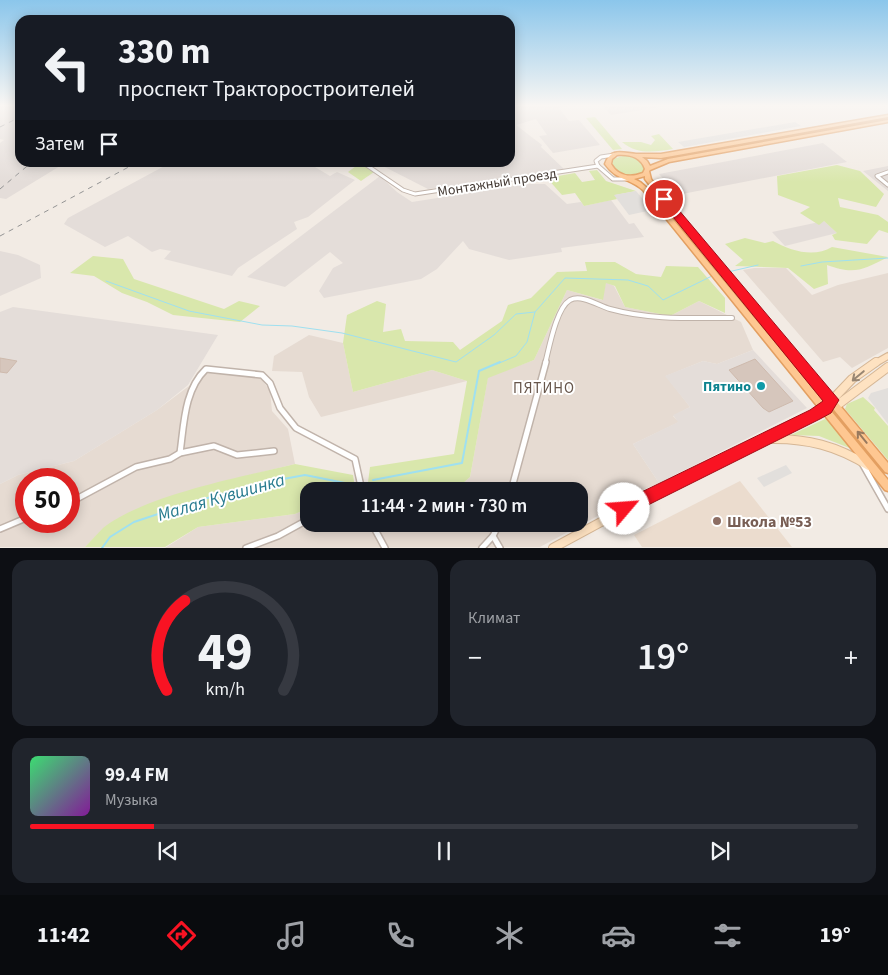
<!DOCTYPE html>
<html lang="ru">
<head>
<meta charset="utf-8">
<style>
  :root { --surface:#171b24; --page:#20242c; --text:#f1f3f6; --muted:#9ea1a6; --line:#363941; --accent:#f91323 }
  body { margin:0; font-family:"Source Sans 3",sans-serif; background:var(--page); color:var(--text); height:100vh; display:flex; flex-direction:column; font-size:19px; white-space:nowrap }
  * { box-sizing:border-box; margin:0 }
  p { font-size:16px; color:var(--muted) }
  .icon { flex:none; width:28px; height:28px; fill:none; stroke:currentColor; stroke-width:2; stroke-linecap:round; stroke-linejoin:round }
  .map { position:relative; height:548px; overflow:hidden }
  .panel { display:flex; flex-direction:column; gap:12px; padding:12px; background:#0d0f14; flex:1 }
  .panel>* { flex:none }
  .banner { position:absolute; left:15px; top:15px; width:500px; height:152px; border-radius:15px; box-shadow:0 2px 12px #0003; background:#171b24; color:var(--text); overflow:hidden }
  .speed { position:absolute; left:15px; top:468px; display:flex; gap:10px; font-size:25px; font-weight:700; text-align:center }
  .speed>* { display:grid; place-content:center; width:65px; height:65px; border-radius:50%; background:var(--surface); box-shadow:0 2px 12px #0003; line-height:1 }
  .speed .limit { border:8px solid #d22; background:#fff; color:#111 }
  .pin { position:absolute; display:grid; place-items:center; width:42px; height:42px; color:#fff; margin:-21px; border:2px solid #fff; border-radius:50%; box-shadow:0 1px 5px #0007 }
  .me { position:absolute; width:55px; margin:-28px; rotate:63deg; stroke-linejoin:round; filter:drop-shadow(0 0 4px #0008) }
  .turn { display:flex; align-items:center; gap:18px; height:105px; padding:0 20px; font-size:22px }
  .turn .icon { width:65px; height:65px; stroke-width:2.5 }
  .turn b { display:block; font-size:35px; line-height:42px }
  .then { display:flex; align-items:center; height:48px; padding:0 20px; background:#0003; gap:10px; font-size:19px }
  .big { font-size:38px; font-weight:600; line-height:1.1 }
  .panel .tile { flex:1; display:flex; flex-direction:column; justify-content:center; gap:8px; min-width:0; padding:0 18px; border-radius:15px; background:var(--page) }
  .panel .dial { align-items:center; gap:0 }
  .dial svg { height:130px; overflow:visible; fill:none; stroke:var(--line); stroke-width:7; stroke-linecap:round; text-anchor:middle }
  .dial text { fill:var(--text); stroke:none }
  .song { display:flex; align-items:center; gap:15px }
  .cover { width:60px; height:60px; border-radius:8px; background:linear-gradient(135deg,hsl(140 70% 55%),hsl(290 70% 35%)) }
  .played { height:5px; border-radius:2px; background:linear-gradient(90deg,var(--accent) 15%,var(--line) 15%) }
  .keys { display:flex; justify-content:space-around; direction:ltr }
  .heat { display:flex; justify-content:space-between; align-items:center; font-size:28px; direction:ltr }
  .panel .tiles { flex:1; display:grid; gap:12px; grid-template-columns:1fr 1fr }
  .tile:last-child { grid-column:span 2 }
  .trip { position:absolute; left:300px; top:482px; width:288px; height:50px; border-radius:15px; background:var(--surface); box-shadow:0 2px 12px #0003; font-weight:600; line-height:50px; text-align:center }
  .dock { display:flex; height:80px; justify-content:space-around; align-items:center; background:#090b0e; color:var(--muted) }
  .dock .icon { width:35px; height:35px }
  .dock .active { color:var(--accent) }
  .dock b { font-size:22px; color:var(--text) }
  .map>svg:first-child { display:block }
</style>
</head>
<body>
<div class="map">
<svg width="888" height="548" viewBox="0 0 888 548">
  <rect width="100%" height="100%" fill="#f2ebe4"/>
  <g fill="#e6dbd2" fill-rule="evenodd">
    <path d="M754,268H786L812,295L838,285L888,273V348L852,368L840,357L823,362L743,270Z"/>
    <path d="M606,282L614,286L625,307L670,316L699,301L741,322L753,350L717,364L703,361L666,376L690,407L673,416L679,422L633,444L659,483L626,497L618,505L540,547L165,548L198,527L295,514L309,508V524H579V491H454L470,477L488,377L534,360L567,290L602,300Z"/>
    <path d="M309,335L343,343L353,392L432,370L467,381L321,417L309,397L302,372L272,371L274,356Z"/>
    <path d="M209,371L260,377L270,391L272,411L288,429L295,464L218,483L104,528L85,547H0V484L18,475L74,461L157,410ZM26,479H69V521H26Z"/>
  </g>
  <g fill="#e4ddd9">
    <path d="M0,105H20V162L65,163L6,199L0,198V143L4,140L0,139Z"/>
    <path d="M510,105H573L559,108L569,121L579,120L600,145L553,153L539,136L547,135L536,119L516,125L542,145L541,147L564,169L428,189L377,163L510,162Z"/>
    <path d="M602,105H673L611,115Z"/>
    <path d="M823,143L847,162L677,195L659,174Z"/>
    <path d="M170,163H312L310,164L330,176L337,172L355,180L308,217L294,222L297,229L238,268L232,276L164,259L171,251L160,249L152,252L128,236L105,247L64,224L68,218Z"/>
    <path d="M888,166V191L863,171Z"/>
    <path d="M380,176L397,192L412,202L525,184H545L567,204L581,202L584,206L611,200L629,224L634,223L644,237L561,248L562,252L509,260L469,249L463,241L437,269L421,279L324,298L319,291L333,268L343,263L330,252L285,287L247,277Z"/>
    <path d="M824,221L837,233L785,246L772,232Z"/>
    <path d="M0,251L18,255L40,265L41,278L0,296Z"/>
    <path d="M13,307L218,335L188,385L157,410L74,461L18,475L0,484V312Z"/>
    <path d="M753,350L807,408L659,483L633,444L678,422L673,415L690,407L665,376L703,361L717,364Z"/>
  </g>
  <path fill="#ebdcce" d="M740,481L792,547H642L634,535Z"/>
  <g fill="#d9e7ac">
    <path d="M595,117L622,149L613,150L586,118Z"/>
    <path d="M659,134L673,149C655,152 637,155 622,142H641L651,145L655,140L651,136Z"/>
    <path d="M626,155L642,161L645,168L644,171C634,179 620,176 612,166L613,159Z"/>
    <path d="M360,163L374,172L361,181L348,172Z"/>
    <path d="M837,165L860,171L884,194L876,207L838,198L840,207L878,215L888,222V233L879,230L867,244L835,240L832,235L837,233L824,221L819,225L800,213L810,207L778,195L777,176Z"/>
    <path d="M597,170L606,181L636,191L615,195L617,199L584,206L575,193L562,195L547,178L575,173L582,182L595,180L589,171Z"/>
    <path d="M745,238L765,243L773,241C791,251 814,258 832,247L888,257C863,270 854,275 827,265L828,284L814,289L788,268L735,266L743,260L725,244Z"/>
    <path d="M93,256L123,259L134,279L224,309L239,301L260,306L240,322L173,315L147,302L122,293L94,276L70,273Z"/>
    <path d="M585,262H615L636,274L661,277L666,266L698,267L725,298V313L699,301L670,316L625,307L615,286L606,283L603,300L567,290L534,360L488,378L470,477L454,491L367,490L370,467L454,454L467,381L432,370L353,392L343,343L347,315L377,301L386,304L383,332L401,329L405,341L453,342L460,350L502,321L508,305L531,298L557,272L587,271Z"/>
    <path d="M863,397L875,408L874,410L888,426V460L845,409L847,404Z"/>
    <path d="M825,419L829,421L852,449L819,436L791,435Z"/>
    <path d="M295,464L353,475L355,488L347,491H309V508L295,514L198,527L165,547H85C91,541 97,534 103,528C145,495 242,477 295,464Z"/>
  </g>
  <g fill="#e2dfdc">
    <path d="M795,122L801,126L684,147L678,142Z"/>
    <path d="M636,191L652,210L629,215L614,195Z"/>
    <path d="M888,388V424L868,398L871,393Z"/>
    <path d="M786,465L792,473L764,487L757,478Z"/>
  </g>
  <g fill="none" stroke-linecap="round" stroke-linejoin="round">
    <g stroke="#9fe0f0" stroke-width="1">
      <path d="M801,266L822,262L888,258"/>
      <path d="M728,272L758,265"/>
      <path d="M106,281L189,311L262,325L292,326L342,333L456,362L494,335L516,314L535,312"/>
      <path d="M497,364L516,356L527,342L535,312L565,278L628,280L648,286L663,300L712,276"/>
    </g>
    <g stroke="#9fe0f0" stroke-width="2">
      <path d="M373,480L462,463L479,371L500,362"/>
      <path d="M102,548L110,537L134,522L200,500L267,482L305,475L350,484"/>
    </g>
  </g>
  <g fill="#d6c6bc" stroke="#cebaad">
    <path d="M0,358L17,361L7,373L0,372Z"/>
    <path d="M755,359L793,401L769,412L763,408L729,370Z"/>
  </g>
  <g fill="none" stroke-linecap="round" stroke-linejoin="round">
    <defs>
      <g id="street-far2">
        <path d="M362,162L403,190L415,194L598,166"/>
        <path d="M598,166L613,179H628"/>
        <path d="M598,166L596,161L601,157L614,155"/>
        <path d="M888,172L877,176L888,185"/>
      </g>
      <path id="street-far1" d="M545,364C549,349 556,308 570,300C582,294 599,306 610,309C650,320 691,318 732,318"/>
      <g id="street">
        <path d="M180,453C184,425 184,390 206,369L262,375L270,383L280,408L296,428L355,459L362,491"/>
        <path d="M862,463L888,509"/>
        <path d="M511,491L546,362"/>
        <path d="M69,503L136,467L170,459L180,453L214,446L237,455L274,451"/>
        <path d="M372,524L385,548"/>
        <path d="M499,524L493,536L500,548"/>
        <path d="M0,529L26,518"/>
        <path d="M246,548L278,536L309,519"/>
        <path d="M482,548L493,536"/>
      </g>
      <path id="secondary-far1" d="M874,364L888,356"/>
      <g id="secondary">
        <path d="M832,400L852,379L876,362"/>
        <path d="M836,406L888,367"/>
        <path d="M769,439C807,438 837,446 869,466"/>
        <path d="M553,548L638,502L826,409"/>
      </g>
      <path id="primary" d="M888,115V117L661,158L642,157L647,161L650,166L668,159L888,120V122L669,162L650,170L649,171L651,179L656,186L888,463V473L885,472L652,188L645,179V176L634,179L640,182L647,188L888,480V491L885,490L643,190C629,178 616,180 605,164C611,147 623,153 636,154C644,154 653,154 661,154ZM617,155C629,154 641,157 645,169L643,173C630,178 618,176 611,164L612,159Z"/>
    </defs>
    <use href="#street-far2" stroke="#c0b3aa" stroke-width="5"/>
    <use href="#street-far1" stroke="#c0b3aa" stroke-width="6"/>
    <use href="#street" stroke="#c0b3aa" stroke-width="8"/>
    <use href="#secondary-far1" stroke="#d5b695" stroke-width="8"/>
    <use href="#secondary" stroke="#d5b695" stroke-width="10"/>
    <use href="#primary" stroke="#e39f61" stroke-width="3"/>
    <use href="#street-far2" stroke="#fff" stroke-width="3"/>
    <use href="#street-far1" stroke="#fff" stroke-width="4"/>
    <use href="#street" stroke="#fff" stroke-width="5"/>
    <use href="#secondary-far1" stroke="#fee2c1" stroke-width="5.5"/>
    <use href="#secondary" stroke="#fee2c1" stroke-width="8"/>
    <use href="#primary" fill="#fec791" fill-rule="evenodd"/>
    <g stroke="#949494" stroke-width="1" stroke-dasharray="5 5" stroke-linecap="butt">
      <path d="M0,127L20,117"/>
      <path d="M0,189L32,162"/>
      <path d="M0,236L138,162"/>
    </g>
  </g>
  <defs><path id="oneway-shaft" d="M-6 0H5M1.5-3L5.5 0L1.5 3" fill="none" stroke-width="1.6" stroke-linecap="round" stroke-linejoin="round" transform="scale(1.25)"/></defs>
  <use stroke="#988673" href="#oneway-shaft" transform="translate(858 376) rotate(140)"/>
  <use stroke="#98795e" href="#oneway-shaft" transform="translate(862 437) rotate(-129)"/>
  <linearGradient id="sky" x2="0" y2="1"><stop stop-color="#8bc6eb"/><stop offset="0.58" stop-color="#f9f6f3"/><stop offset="1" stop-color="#f9f6f3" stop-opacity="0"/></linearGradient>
  <rect width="888" height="182" fill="url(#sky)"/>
  <path fill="#f91323" stroke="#a20c17" d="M664,195L667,196L839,400L831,413L820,419L624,517L619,515L616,509L619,503L810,410L823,401L660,201L659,199Z"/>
  <circle fill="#0f9aa8" stroke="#fff" stroke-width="2" cx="761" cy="386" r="5"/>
  <circle fill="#8d6e63" stroke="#fff" stroke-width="2" cx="717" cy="521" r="5"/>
  <g text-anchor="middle" stroke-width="4" stroke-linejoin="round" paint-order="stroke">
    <g font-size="14" fill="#443a34" stroke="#fff">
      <text transform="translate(497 182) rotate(-9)" y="5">Монтажный проезд</text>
    </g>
    <g font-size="14" font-weight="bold" fill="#0d838f" stroke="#fff" text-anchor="end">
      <text x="751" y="391">Пятино</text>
    </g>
    <g font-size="15" letter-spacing="1" fill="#67564b" stroke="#fff">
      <text x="544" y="393">ПЯТИНО</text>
    </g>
    <g font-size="16" font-weight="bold" fill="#785e54" stroke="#fff" text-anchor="start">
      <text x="727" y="527">Школа №53</text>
    </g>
    <g font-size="18" font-style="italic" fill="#287b8f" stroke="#fff">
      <text transform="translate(221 497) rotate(-16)" y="6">Малая Кувшинка</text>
    </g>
  </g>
</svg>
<div class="speed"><div class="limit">50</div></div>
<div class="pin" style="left:664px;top:199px;background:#d93025"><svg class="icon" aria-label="arrive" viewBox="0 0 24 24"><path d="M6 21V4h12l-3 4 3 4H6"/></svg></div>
<svg class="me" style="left:624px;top:509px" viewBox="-20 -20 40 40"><circle r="19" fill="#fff"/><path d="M0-13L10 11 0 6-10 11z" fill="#f91323"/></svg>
<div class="trip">11:44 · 2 мин · 730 m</div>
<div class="banner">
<div class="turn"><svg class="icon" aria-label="left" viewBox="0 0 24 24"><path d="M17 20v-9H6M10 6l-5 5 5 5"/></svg><div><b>330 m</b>проспект Тракторостроителей</div></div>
<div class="then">Затем<svg class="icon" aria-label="arrive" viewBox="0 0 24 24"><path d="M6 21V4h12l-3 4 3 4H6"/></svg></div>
</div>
</div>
<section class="panel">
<div class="tiles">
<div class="tile dial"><svg viewBox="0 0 100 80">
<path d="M14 69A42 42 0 1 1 86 69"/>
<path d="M14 69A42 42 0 0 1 25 14" stroke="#f91323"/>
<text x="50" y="56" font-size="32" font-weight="700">49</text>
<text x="50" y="72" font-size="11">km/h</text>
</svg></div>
<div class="tile"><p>Климат</p>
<div class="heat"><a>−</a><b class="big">19°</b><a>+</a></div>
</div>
<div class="tile">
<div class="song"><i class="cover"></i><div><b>99.4 FM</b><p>Музыка</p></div></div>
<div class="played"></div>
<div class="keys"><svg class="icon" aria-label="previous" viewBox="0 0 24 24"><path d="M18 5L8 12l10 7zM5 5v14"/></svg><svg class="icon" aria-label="pause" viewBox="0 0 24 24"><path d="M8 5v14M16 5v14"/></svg><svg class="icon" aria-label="next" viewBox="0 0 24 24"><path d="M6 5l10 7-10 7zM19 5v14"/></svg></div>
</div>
</div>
</section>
<nav class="dock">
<b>11:42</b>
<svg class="icon active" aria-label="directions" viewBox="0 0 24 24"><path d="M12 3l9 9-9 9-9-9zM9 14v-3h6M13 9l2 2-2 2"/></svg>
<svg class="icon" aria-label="music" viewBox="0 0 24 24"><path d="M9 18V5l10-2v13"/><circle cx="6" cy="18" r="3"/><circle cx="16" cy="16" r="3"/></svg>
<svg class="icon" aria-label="phone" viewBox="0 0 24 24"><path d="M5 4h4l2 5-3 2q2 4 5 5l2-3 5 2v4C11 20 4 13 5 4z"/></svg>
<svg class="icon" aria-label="climate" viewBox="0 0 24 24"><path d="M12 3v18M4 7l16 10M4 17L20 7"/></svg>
<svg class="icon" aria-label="car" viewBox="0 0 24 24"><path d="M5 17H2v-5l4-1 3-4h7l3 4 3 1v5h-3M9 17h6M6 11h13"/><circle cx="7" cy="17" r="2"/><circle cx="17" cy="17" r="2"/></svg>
<svg class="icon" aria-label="filters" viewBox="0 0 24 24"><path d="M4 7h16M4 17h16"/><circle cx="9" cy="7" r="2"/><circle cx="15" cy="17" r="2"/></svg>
<b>19°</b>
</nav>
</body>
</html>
